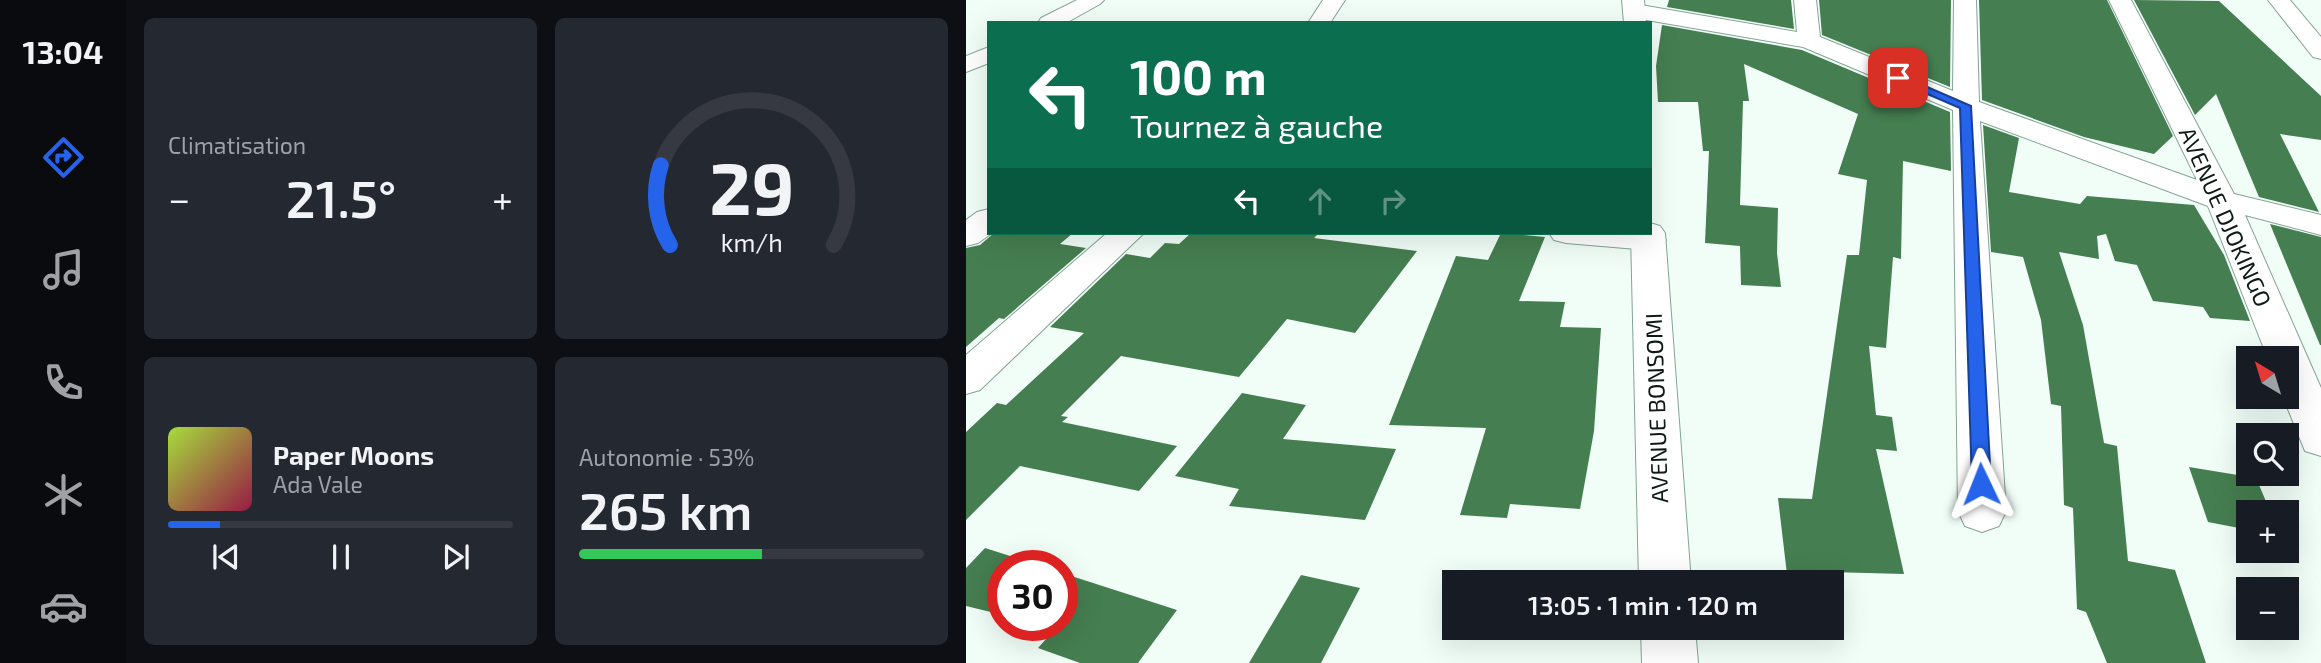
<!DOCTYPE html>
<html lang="fr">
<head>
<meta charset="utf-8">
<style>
  :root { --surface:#171b24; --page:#242831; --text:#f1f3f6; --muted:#9ea1a6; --line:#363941; --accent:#2563eb }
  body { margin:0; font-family:"Exo 2",sans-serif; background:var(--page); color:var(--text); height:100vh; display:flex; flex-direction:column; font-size:26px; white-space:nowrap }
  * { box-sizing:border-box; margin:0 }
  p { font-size:23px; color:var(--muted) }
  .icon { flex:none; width:38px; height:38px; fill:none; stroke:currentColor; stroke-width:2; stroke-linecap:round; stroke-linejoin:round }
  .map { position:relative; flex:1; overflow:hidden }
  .side { display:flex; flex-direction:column; gap:18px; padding:18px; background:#0d0f14; width:840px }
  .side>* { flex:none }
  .hud { position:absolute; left:21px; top:21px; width:665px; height:214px; border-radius:0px; box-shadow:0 7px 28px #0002; background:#0b6e4f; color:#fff; overflow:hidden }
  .needle { width:46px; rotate:322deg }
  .fabs { position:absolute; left:1270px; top:346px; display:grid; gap:14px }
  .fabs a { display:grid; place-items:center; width:63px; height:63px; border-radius:0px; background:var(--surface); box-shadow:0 7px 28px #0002; font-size:35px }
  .speed { position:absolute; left:21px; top:550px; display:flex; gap:14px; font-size:35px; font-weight:700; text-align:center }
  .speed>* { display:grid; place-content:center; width:91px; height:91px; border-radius:50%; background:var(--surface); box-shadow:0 7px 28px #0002; line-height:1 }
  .speed .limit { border:10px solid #d22; background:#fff; color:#111 }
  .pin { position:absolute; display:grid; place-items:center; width:60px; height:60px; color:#fff; margin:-30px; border-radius:14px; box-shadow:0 4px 10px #0006 }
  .me { position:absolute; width:77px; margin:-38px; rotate:358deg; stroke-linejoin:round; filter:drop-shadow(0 0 5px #0008) }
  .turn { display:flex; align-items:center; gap:24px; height:147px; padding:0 28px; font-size:32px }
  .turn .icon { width:91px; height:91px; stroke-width:2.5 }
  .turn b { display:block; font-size:49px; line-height:60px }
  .lanes { display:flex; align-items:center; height:66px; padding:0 28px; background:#0003; justify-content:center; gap:35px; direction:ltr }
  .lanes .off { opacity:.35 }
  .big { font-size:52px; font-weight:600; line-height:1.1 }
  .side .tile { flex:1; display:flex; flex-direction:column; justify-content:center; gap:10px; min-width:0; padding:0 24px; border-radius:10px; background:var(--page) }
  .side .dial { align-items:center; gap:0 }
  .dial svg { height:182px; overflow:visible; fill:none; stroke:var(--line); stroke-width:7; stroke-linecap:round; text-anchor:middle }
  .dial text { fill:var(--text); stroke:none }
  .song { display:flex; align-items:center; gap:21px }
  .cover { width:84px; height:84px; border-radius:10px; background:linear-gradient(135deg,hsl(80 70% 55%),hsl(340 70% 35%)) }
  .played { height:7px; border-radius:4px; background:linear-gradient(90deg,var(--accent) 15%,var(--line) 15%) }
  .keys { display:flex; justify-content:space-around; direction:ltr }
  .heat { display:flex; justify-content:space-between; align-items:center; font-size:38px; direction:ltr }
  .charge { height:10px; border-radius:5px; background:linear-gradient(90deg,#34c759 53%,var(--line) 0) }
  .side .tiles { flex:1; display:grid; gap:18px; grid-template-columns:repeat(2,1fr) }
  .trip { position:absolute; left:476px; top:570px; width:402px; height:70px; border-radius:0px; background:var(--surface); box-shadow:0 7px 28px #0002; font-weight:600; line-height:70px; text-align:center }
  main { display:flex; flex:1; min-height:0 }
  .tabs { display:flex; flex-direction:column; width:126px; justify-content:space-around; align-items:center; background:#090b0e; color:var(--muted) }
  .tabs .icon { width:49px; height:49px }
  .tabs .active { color:var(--accent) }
  .tabs b { font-size:32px; color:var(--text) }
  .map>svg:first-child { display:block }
</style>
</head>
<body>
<main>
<nav class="tabs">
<b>13:04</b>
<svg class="icon active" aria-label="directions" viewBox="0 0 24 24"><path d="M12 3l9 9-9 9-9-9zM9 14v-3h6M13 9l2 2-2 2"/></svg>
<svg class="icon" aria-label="music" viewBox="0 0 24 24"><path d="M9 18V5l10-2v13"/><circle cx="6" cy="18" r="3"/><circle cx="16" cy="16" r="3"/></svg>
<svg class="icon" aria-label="phone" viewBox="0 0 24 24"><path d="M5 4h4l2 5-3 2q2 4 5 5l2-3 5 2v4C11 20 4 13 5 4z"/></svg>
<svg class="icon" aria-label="climate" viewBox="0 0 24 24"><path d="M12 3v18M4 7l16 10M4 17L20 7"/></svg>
<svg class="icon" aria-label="car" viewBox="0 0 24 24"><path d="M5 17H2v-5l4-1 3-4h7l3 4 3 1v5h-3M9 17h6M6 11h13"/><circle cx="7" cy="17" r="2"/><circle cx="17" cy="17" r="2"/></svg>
</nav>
<section class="side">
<div class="tiles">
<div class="tile"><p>Climatisation</p>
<div class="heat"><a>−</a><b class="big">21.5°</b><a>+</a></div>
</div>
<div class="tile dial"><svg viewBox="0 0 100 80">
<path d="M14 69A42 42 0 1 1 86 69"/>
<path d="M14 69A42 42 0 0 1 10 34" stroke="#2563eb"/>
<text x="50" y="56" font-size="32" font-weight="700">29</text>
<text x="50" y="72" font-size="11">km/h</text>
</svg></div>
<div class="tile">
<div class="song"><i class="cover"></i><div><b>Paper Moons</b><p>Ada Vale</p></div></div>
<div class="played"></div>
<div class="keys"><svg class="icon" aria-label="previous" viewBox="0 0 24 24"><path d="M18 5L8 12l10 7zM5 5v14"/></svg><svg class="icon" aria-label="pause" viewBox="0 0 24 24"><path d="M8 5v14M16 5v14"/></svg><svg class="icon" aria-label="next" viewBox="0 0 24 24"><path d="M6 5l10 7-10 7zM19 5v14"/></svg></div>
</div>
<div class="tile"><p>Autonomie · 53%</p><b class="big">265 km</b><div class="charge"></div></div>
</div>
</section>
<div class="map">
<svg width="1355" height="663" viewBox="0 0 1355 663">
  <rect width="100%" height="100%" fill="#f1fef8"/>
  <g fill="#457e50">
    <path d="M703,0H825L828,29L701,7Z"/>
    <path d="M853,0H985L984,87L856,35Z"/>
    <path d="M1013,0H1141L1207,136L1188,154L1118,137L1016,100Z"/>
    <path d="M1168,0L1253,1L1355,96V140L1314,134L1353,212L1293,197L1250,94L1229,115Z"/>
    <path d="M696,25L836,50L984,112L985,171L937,161L935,259L927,257L920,348L903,346L910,415L926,417L931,451L910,449L938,574L863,572L865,583H822L812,498L846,499L881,255H893L901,180L872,174L892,114L778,64L783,101H777L774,205L812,208L811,253L815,287L775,285L774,246L739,243L743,151H737L732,102H692L690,66Z"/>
    <path d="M1017,125L1053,138L1043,192L1114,204L1121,196L1228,205L1258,255L1284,321L1244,318L1237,307L1187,301L1171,265L1149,261L1140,234L1131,236L1133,259L1093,252L1117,325L1138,443L1151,446L1162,561L1209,570L1240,663H1141L1120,612L1111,609L1107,508L1098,505L1095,406L1085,404L1075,320L1057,257L1025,252Z"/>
    <path d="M1304,224L1355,237V345H1354Z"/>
    <path d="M28,233H107L94,244L120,248L38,319L33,318L0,347V248L14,245Z"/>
    <path d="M225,233H353L348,238L451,251L389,333L321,319L273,377L155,356L95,416L102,417L96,422L211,446L173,491L54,466L0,520V432L31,403L40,405L118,333L84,327L160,254L184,258L199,243L213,244Z"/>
    <path d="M535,233L579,237L553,301L599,302L594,327L635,328L628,431L614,509L544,504L541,518L494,515L520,428L423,425L490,256L522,260Z"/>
    <path d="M276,393L340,405L317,439L430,449L399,520L263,506L273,489L209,476Z"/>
    <path d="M1223,467L1290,478L1305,513H1283V530L1242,522Z"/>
    <path d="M19,548L73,565H37V615L0,606V568Z"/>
    <path d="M96,573L211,610L172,663H114L72,648L90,628L75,625H96Z"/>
    <path d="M335,575L394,588L355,663H283Z"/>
  </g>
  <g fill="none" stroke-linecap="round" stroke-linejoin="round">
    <defs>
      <g id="minor">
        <path d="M111,0H138L134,4L100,23H72L75,18Z"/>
        <path d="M357,0H379L364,23H342Z"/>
        <path d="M828,0H850L854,37L987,91L988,0H1010L1013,102L1231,180L1143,0H1165L1268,194L1355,215V235L1279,215L1355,388V456L1339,451L1317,397H1321V359H1302L1242,206L1014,121L1040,511L1033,526L1016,532L999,526L992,511L987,110L837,47L669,18L661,16L658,11L661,6L669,4L831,32Z"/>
        <path d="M1302,0H1324L1355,37V59L1347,57Z"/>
        <path d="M23,47V63L0,72V56Z"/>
        <path d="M23,209V233H26L12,243L0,246V220L11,212Z"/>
        <path d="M684,230L695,233L700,240L695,247L683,250L600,243L588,240L583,233H684Z"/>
        <path d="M141,233H178L14,390L0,394V355Z"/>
      </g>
      <g id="major">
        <path d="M656,0H678L680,23H658Z"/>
        <path d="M684,223L694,226L699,233L725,583H673L665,233H684Z"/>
        <path d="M675,628H729L732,663H676Z"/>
      </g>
    </defs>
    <use href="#minor" stroke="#84a396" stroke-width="2"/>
    <use href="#major" stroke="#84a396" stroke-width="2"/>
    <use href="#minor" fill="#fff" fill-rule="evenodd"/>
    <use href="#major" fill="#fff" fill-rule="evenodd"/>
  </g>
  <path fill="#2563eb" stroke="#184099" stroke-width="2" d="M929,76H936L1005,106L1025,484L1022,489L1015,492L1008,489L1006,484L994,108L929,80Z"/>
  <g text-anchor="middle" stroke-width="6" stroke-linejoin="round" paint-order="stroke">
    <g font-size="23" fill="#0e1a15" stroke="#fff">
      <text transform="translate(1259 217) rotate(66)" y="8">AVENUE DJOKINGO</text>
      <text transform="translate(691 408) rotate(-92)" y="8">AVENUE BONSOMI</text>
    </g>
  </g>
</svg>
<div class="fabs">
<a><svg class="needle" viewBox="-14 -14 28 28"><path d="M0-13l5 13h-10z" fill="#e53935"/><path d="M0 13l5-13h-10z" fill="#9ea1a6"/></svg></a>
<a><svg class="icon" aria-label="search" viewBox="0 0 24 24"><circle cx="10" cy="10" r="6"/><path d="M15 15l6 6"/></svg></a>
<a>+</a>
<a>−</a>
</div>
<div class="speed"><div class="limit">30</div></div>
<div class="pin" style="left:932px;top:78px;background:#d93025"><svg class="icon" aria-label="arrive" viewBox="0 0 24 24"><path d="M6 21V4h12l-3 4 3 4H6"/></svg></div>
<svg class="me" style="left:1015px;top:484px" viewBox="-20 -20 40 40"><path d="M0-17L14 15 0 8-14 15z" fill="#2563eb" stroke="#fff" stroke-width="4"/></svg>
<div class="trip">13:05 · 1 min · 120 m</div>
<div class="hud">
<div class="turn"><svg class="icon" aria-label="left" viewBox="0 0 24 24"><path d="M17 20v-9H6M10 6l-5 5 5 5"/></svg><div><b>100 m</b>Tournez à gauche</div></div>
<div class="lanes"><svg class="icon" aria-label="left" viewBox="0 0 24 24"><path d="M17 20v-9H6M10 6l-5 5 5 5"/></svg><svg class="icon off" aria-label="ahead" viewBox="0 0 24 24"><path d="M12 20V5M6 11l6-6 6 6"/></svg><svg class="icon off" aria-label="right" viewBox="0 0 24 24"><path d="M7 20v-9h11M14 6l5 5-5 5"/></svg></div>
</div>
</div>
</main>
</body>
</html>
